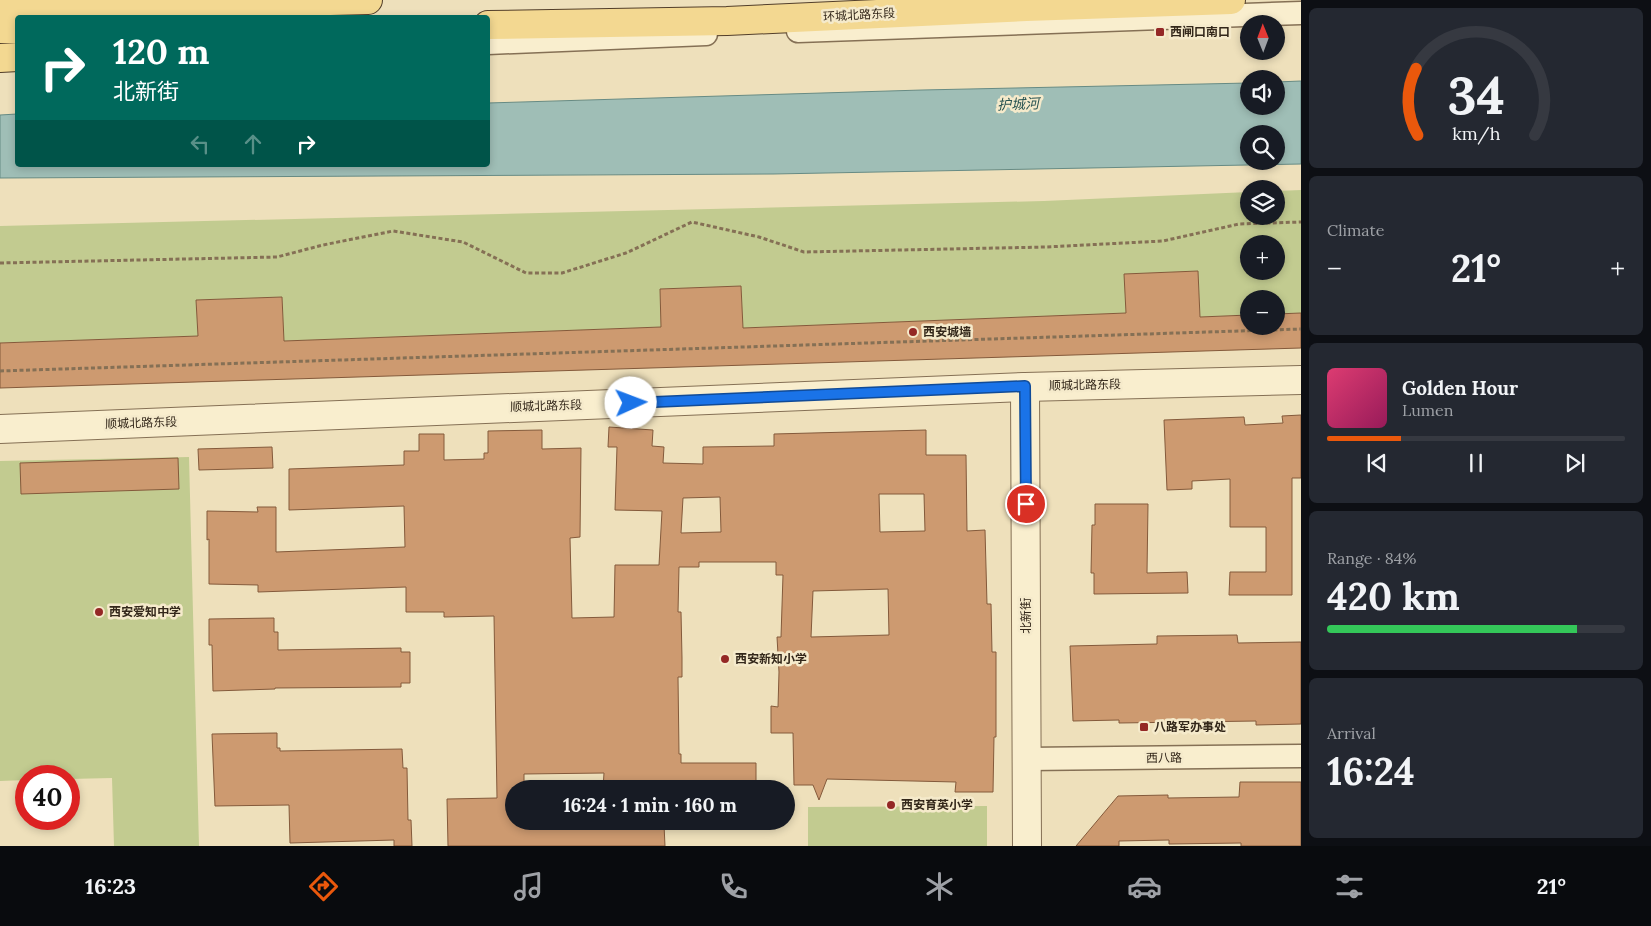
<!DOCTYPE html>
<html lang="en">
<head>
<meta charset="utf-8">
<style>
  :root { --surface:#171b24; --page:#242831; --text:#f1f3f6; --muted:#9ea1a6; --line:#363941; --accent:#ea580c }
  body { margin:0; font-family:Lora,"Noto Sans SC",serif; background:var(--page); color:var(--text); height:100vh; display:flex; flex-direction:column; font-size:19px; white-space:nowrap }
  * { box-sizing:border-box; margin:0 }
  p { font-size:16px; color:var(--muted) }
  .icon { flex:none; width:28px; height:28px; fill:none; stroke:currentColor; stroke-width:2; stroke-linecap:round; stroke-linejoin:round }
  .map { position:relative; flex:1; overflow:hidden }
  .drawer { display:flex; flex-direction:column; gap:8px; padding:8px; background:#0d0f14; width:350px }
  .drawer>* { flex:none }
  .hud { position:absolute; left:15px; top:15px; width:475px; height:152px; border-radius:5px; box-shadow:0 2px 8px #0003; background:#00695c; color:#fff; overflow:hidden }
  .needle { width:32px; rotate:359deg }
  .buttons { position:absolute; left:1240px; top:15px; display:grid; gap:10px }
  .buttons a { display:grid; place-items:center; width:45px; height:45px; border-radius:50%; background:var(--surface); box-shadow:0 2px 8px #0003; font-size:25px }
  .speed { position:absolute; left:15px; top:765px; display:flex; gap:10px; font-size:25px; font-weight:700; text-align:center }
  .speed>* { display:grid; place-content:center; width:65px; height:65px; border-radius:50%; background:var(--surface); box-shadow:0 2px 8px #0003; line-height:1 }
  .speed .limit { border:8px solid #d22; background:#fff; color:#111 }
  .pin { position:absolute; display:grid; place-items:center; width:42px; height:42px; color:#fff; margin:-21px; border:2px solid #fff; border-radius:50%; box-shadow:0 1px 5px #0007 }
  .me { position:absolute; width:55px; margin:-28px; rotate:88deg; stroke-linejoin:round; filter:drop-shadow(0 0 4px #0008) }
  .turn { display:flex; align-items:center; gap:18px; height:105px; padding:0 15px; font-size:22px }
  .turn .icon { width:65px; height:65px; stroke-width:2.5 }
  .turn b { display:block; font-size:35px; line-height:42px }
  .lanes { display:flex; align-items:center; height:48px; padding:0 15px; background:#0003; justify-content:center; gap:25px; direction:ltr }
  .lanes .off { opacity:.35 }
  .big { font-size:38px; font-weight:700; line-height:1.1 }
  .drawer .tile { flex:1; display:flex; flex-direction:column; justify-content:center; gap:8px; min-width:0; padding:0 18px; border-radius:8px; background:var(--page) }
  .drawer .dial { align-items:center; gap:0 }
  .dial svg { height:130px; overflow:visible; fill:none; stroke:var(--line); stroke-width:7; stroke-linecap:round; text-anchor:middle }
  .dial text { fill:var(--text); stroke:none }
  .song { display:flex; align-items:center; gap:15px }
  .cover { width:60px; height:60px; border-radius:8px; background:linear-gradient(135deg,hsl(340 70% 55%),hsl(330 70% 35%)) }
  .played { height:5px; border-radius:2px; background:linear-gradient(90deg,var(--accent) 25%,var(--line) 25%) }
  .keys { display:flex; justify-content:space-around; direction:ltr }
  .heat { display:flex; justify-content:space-between; align-items:center; font-size:28px; direction:ltr }
  .charge { height:8px; border-radius:4px; background:linear-gradient(90deg,#34c759 84%,var(--line) 0) }
  .trip { position:absolute; left:505px; top:780px; width:290px; height:50px; border-radius:25px; background:var(--surface); box-shadow:0 2px 8px #0003; font-weight:700; line-height:50px; text-align:center }
  .tab-bar { display:flex; height:80px; justify-content:space-around; align-items:center; background:#090b0e; color:var(--muted) }
  .tab-bar .icon { width:35px; height:35px }
  .tab-bar .selected { color:var(--accent) }
  .tab-bar b { font-size:22px; color:var(--text) }
  main { display:flex; flex:1; min-height:0 }
  .map>svg:first-child { display:block }
</style>
</head>
<body>
<main>
<div class="map">
<svg width="1301" height="846" viewBox="0 0 1301 846">
  <rect width="100%" height="100%" fill="#eee0bb"/>
  <g fill="#c2cb90" fill-rule="evenodd">
    <path d="M1301,190V313L1276,314V299H1249V315L1200,317L1198,271L1125,274L1126,313L743,328L741,286L660,289L661,327L284,341L282,297L196,300L198,336L0,343V226L1044,201L1249,192V216H1276V191ZM1249,244H1276V271H1249Z"/>
    <path d="M189,457L199,846H114L112,778L69,779V776H26V780L0,781V461Z"/>
    <path d="M987,806V846H808V807Z"/>
  </g>
  <path fill="#9fbeb6" stroke="#678b84" fill-rule="evenodd" d="M1301,81V164L773,174L0,178V115L17,114L18,165H488V103L922,90L1249,83V106H1276V82ZM1249,134H1276V161H1249Z"/>
  <g fill="#cd9a70" stroke="#845a3b" fill-rule="evenodd">
    <path d="M1198,271L1200,317L1249,315V326H1276V314L1301,313V348L0,388V343L198,336L196,300L282,297L284,341L661,327L660,289L741,286L743,328L1126,313L1124,274Z"/>
    <path d="M1301,415V478H1292V595H1229L1230,572H1266V527H1230V479L1192,481V489L1167,490L1164,420L1244,417L1245,425L1283,423L1282,416Z"/>
    <path d="M609,427L653,430L652,446L664,447L663,463L703,464V447L774,446V434L926,430V455H966L967,531L985,530L987,604H991L992,652H996V737H994L993,792H955L956,782L827,779L819,800L813,785H794L793,733H771V706L778,707L779,672L777,637H781L783,575H776V562H699V567H679L678,612H681L682,658V677H678L679,754H681V763H756V789H603L604,773L524,774V789H514V821H580V827L664,825L665,846H448L447,799L497,798L494,616L444,617V612H406V587L258,592V585L209,584V539L207,540V511L258,512L257,507H276V552L405,547L404,506L289,510V469L404,465V451H419V434H444V460L484,459V453H488V431L542,430V449L581,448L580,537L570,538L572,618L614,617L615,565H659L662,511L615,510L617,447H608ZM879,494H924L925,531L880,532ZM720,497L721,532L681,533L683,498ZM888,589L889,635L811,637L813,591Z"/>
    <path d="M272,447L273,468L199,470L198,449Z"/>
    <path d="M178,458L179,489L21,494L20,463Z"/>
    <path d="M1095,504H1148L1147,573L1187,572L1188,593L1094,594V573H1091L1092,525H1095Z"/>
    <path d="M274,618V632H278V650L401,648V652H410V683H401V687L275,688V689L213,691L212,645H209V619Z"/>
    <path d="M1237,635L1238,643L1301,642V724L1256,725V721L1119,723V720L1073,721L1070,646L1157,644V636Z"/>
    <path d="M277,733V748H280V751L402,749L403,768H407L408,820H411L412,846H394V840L290,843L289,805L215,806L212,734Z"/>
    <path d="M1240,782H1301V846H1241V843L1169,844V840L1119,841V846H1076L1118,796L1168,795V798L1239,797Z"/>
  </g>
  <g fill="none" stroke-linecap="round" stroke-linejoin="round">
    <defs>
      <g id="minor">
        <path d="M798,31L1301,13"/>
        <path d="M488,43L706,34"/>
        <path d="M1027,759L1301,756"/>
      </g>
      <g id="tertiary">
        <path d="M1025,387L1027,846"/>
        <path d="M0,429L1025,387L1301,380"/>
      </g>
      <g id="primary">
        <path d="M0,1H137L255,3L368,0"/>
        <path d="M488,25L727,21L1026,7L1231,0"/>
        <path d="M0,29H18"/>
        <path d="M0,58L18,57"/>
      </g>
    </defs>
    <use href="#minor" stroke="#857055" stroke-width="25"/>
    <use href="#tertiary" stroke="#857055" stroke-width="30"/>
    <use href="#primary" stroke="#523e2a" stroke-width="30"/>
    <g stroke="#857055" stroke-width="3" stroke-dasharray="4 2.5" stroke-linecap="butt">
      <path d="M0,263L277,257L323,245L393,231L463,242L526,273H562L626,253L692,222L759,237L804,252L1046,247L1163,241L1239,224L1301,222"/>
      <path d="M0,371L1301,329"/>
    </g>
    <use href="#minor" stroke="#f9eece" stroke-width="22"/>
    <use href="#tertiary" stroke="#f9eece" stroke-width="28"/>
    <use href="#primary" stroke="#f3d891" stroke-width="28"/>
  </g>
  <g fill="none" stroke-linecap="round" stroke-linejoin="round">
    <defs>
      <path id="route" d="M631,403L1025,386L1026,504"/>
    </defs>
    <use href="#route" stroke="#114b97" stroke-width="12"/>
    <use href="#route" stroke="#1a73e8" stroke-width="9"/>
  </g>
  <g fill="#942825" stroke="#f5eacb" stroke-width="2">
    <rect x="1155" y="27" width="10" height="10" rx="2.5"/>
    <circle cx="913" cy="332" r="5"/>
    <circle cx="99" cy="612" r="5"/>
    <circle cx="725" cy="659" r="5"/>
    <rect x="1139" y="722" width="10" height="10" rx="2.5"/>
    <circle cx="891" cy="805" r="5"/>
  </g>
  <g text-anchor="middle" stroke-width="5" stroke-linejoin="round" paint-order="stroke">
    <g font-size="12" fill="#33271a" stroke="#f5eacb">
      <text transform="translate(859 15) rotate(-3)" y="4">环城北路东段</text>
      <text transform="translate(1085 385) rotate(-1)" y="4">顺城北路东段</text>
      <text transform="translate(546 406) rotate(-2)" y="4">顺城北路东段</text>
      <text transform="translate(141 423) rotate(-2)" y="4">顺城北路东段</text>
      <text transform="translate(1026 616) rotate(-90)" y="4">北新街</text>
      <text transform="translate(1164 758) rotate(-1)" y="4">西八路</text>
    </g>
    <g font-size="12" font-weight="bold" fill="#33271a" stroke="#f5eacb" text-anchor="start">
      <text x="1170" y="36">西闸口南口</text>
      <text x="923" y="336">西安城墙</text>
      <text x="109" y="616">西安爱知中学</text>
      <text x="735" y="663">西安新知小学</text>
      <text x="1154" y="731">八路军办事处</text>
      <text x="901" y="809">西安育英小学</text>
    </g>
    <g font-size="14" font-style="italic" fill="#295452" stroke="#f5eacb">
      <text transform="translate(1018 104) rotate(-2)" y="5">护城河</text>
    </g>
  </g>
</svg>
<div class="buttons">
<a><svg class="needle" viewBox="-14 -14 28 28"><path d="M0-13l5 13h-10z" fill="#e53935"/><path d="M0 13l5-13h-10z" fill="#9ea1a6"/></svg></a>
<a><svg class="icon" aria-label="sound" viewBox="0 0 24 24"><path d="M4 9h4l5-4v14l-5-4H4zM17 9q2 3 0 6"/></svg></a>
<a><svg class="icon" aria-label="search" viewBox="0 0 24 24"><circle cx="10" cy="10" r="6"/><path d="M15 15l6 6"/></svg></a>
<a><svg class="icon" aria-label="layers" viewBox="0 0 24 24"><path d="M12 4l9 5-9 5-9-5zM3 14l9 5 9-5"/></svg></a>
<a>+</a>
<a>−</a>
</div>
<div class="speed"><div class="limit">40</div></div>
<div class="pin" style="left:1026px;top:504px;background:#d93025"><svg class="icon" aria-label="arrive" viewBox="0 0 24 24"><path d="M6 21V4h12l-3 4 3 4H6"/></svg></div>
<svg class="me" style="left:631px;top:403px" viewBox="-20 -20 40 40"><circle r="19" fill="#fff"/><path d="M0-13L10 11 0 6-10 11z" fill="#1a73e8"/></svg>
<div class="trip">16:24 · 1 min · 160 m</div>
<div class="hud">
<div class="turn"><svg class="icon" aria-label="right" viewBox="0 0 24 24"><path d="M7 20v-9h11M14 6l5 5-5 5"/></svg><div><b>120 m</b>北新街</div></div>
<div class="lanes"><svg class="icon off" aria-label="left" viewBox="0 0 24 24"><path d="M17 20v-9H6M10 6l-5 5 5 5"/></svg><svg class="icon off" aria-label="ahead" viewBox="0 0 24 24"><path d="M12 20V5M6 11l6-6 6 6"/></svg><svg class="icon" aria-label="right" viewBox="0 0 24 24"><path d="M7 20v-9h11M14 6l5 5-5 5"/></svg></div>
</div>
</div>
<section class="drawer">
<div class="tile dial"><svg viewBox="0 0 100 80">
<path d="M14 69A42 42 0 1 1 86 69"/>
<path d="M14 69A42 42 0 0 1 13 28" stroke="#ea580c"/>
<text x="50" y="56" font-size="32" font-weight="700">34</text>
<text x="50" y="72" font-size="11">km/h</text>
</svg></div>
<div class="tile"><p>Climate</p>
<div class="heat"><a>−</a><b class="big">21°</b><a>+</a></div>
</div>
<div class="tile">
<div class="song"><i class="cover"></i><div><b>Golden Hour</b><p>Lumen</p></div></div>
<div class="played"></div>
<div class="keys"><svg class="icon" aria-label="previous" viewBox="0 0 24 24"><path d="M18 5L8 12l10 7zM5 5v14"/></svg><svg class="icon" aria-label="pause" viewBox="0 0 24 24"><path d="M8 5v14M16 5v14"/></svg><svg class="icon" aria-label="next" viewBox="0 0 24 24"><path d="M6 5l10 7-10 7zM19 5v14"/></svg></div>
</div>
<div class="tile"><p>Range · 84%</p><b class="big">420 km</b><div class="charge"></div></div>
<div class="tile"><p>Arrival</p><b class="big">16:24</b></div>
</section>
</main>
<nav class="tab-bar">
<b>16:23</b>
<svg class="icon selected" aria-label="directions" viewBox="0 0 24 24"><path d="M12 3l9 9-9 9-9-9zM9 14v-3h6M13 9l2 2-2 2"/></svg>
<svg class="icon" aria-label="music" viewBox="0 0 24 24"><path d="M9 18V5l10-2v13"/><circle cx="6" cy="18" r="3"/><circle cx="16" cy="16" r="3"/></svg>
<svg class="icon" aria-label="phone" viewBox="0 0 24 24"><path d="M5 4h4l2 5-3 2q2 4 5 5l2-3 5 2v4C11 20 4 13 5 4z"/></svg>
<svg class="icon" aria-label="climate" viewBox="0 0 24 24"><path d="M12 3v18M4 7l16 10M4 17L20 7"/></svg>
<svg class="icon" aria-label="car" viewBox="0 0 24 24"><path d="M5 17H2v-5l4-1 3-4h7l3 4 3 1v5h-3M9 17h6M6 11h13"/><circle cx="7" cy="17" r="2"/><circle cx="17" cy="17" r="2"/></svg>
<svg class="icon" aria-label="filters" viewBox="0 0 24 24"><path d="M4 7h16M4 17h16"/><circle cx="9" cy="7" r="2"/><circle cx="15" cy="17" r="2"/></svg>
<b>21°</b>
</nav>
</body>
</html>
